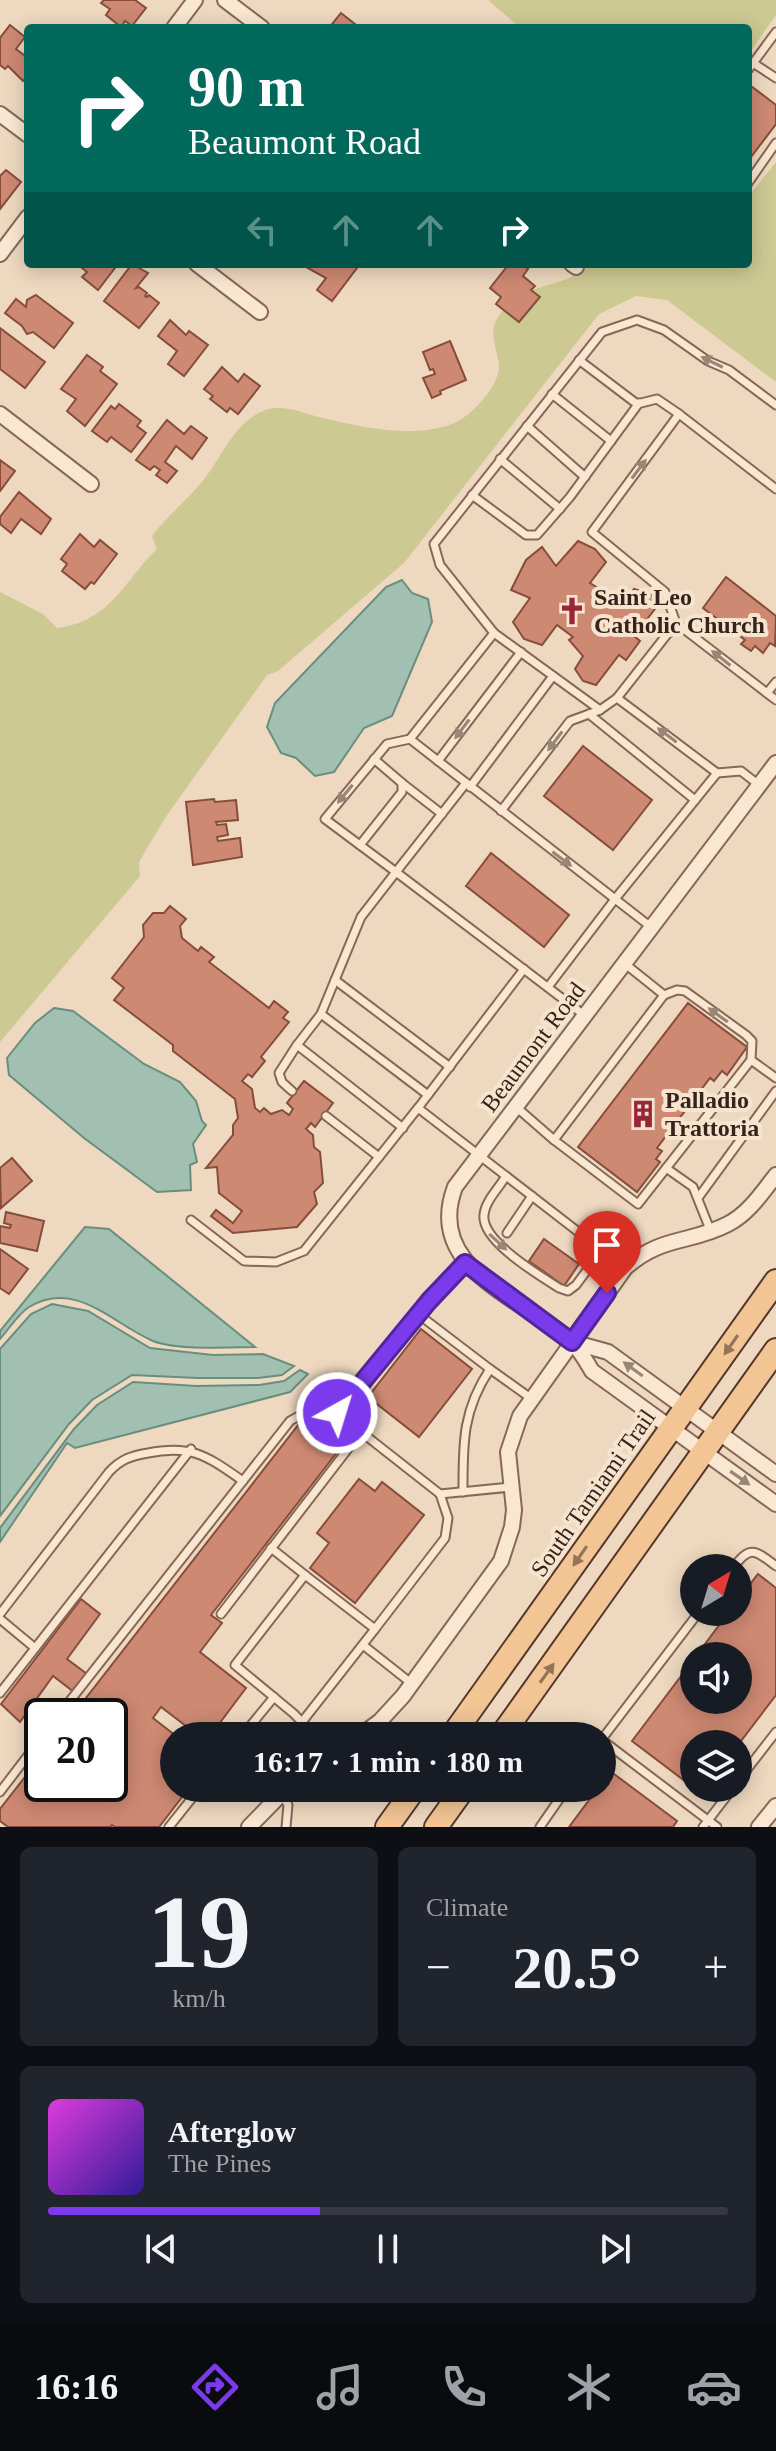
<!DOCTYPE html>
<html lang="en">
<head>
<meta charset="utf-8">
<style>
  :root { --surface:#171b24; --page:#20242c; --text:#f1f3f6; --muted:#9ea1a6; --line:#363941; --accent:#7c3aed }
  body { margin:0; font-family:"Times New Roman",serif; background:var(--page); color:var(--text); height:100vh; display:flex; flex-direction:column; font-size:30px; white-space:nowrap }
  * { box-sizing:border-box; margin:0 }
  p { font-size:26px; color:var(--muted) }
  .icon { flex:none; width:44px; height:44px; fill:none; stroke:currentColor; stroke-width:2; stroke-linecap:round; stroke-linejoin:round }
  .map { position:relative; height:1827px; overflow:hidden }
  .panel { display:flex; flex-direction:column; gap:20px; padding:20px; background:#0d0f14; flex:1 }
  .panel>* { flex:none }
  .banner { position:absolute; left:24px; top:24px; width:728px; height:244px; border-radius:8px; box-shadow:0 4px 20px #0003; background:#00695c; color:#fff; overflow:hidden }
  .needle { width:52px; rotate:38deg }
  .fabs { position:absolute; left:680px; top:1554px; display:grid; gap:16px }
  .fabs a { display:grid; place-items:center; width:72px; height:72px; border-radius:50%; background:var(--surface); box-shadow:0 4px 20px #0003; font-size:40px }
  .speed { position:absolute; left:24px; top:1698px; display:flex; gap:16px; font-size:40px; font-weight:700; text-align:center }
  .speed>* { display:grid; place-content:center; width:104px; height:104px; border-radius:50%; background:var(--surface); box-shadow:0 4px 20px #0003; line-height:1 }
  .speed .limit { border:4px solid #111; border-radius:12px; background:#fff; color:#111 }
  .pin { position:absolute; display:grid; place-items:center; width:68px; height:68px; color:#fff; margin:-82px -34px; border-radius:50% 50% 50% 0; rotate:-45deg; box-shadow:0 0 8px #0007 }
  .pin .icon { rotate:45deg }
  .me { position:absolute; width:88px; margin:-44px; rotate:39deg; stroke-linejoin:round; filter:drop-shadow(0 0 6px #0008) }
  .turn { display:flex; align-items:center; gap:28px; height:168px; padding:0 32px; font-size:36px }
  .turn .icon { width:104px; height:104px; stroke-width:2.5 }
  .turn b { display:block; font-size:56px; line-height:68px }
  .lanes { display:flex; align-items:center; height:76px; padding:0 32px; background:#0003; justify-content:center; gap:40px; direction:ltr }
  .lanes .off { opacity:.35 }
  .big { font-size:60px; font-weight:800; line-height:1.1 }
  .panel .widget { flex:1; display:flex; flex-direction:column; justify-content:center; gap:12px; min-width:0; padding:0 28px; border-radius:12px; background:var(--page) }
  .panel .dial { align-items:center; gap:0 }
  .dial b { font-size:104px; line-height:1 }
  .song { display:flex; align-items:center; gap:24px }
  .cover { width:96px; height:96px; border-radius:12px; background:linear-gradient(135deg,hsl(300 70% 55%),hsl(250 70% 35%)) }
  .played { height:8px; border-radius:4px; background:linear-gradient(90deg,var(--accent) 40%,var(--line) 40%) }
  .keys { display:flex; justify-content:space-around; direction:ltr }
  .heat { display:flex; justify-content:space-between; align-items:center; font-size:44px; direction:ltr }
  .panel .tiles { flex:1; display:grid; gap:20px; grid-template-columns:1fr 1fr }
  .widget:last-child { grid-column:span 2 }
  .trip { position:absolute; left:160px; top:1722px; width:456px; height:80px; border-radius:40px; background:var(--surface); box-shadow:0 4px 20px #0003; font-weight:800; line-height:80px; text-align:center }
  .dock { display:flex; height:128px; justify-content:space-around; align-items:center; background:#090b0e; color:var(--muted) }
  .dock .icon { width:56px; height:56px }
  .dock .selected { color:var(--accent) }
  .dock b { font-size:36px; color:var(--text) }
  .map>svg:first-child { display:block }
</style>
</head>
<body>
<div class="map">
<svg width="776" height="1827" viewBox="0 0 776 1827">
  <rect width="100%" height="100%" fill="#eed8bf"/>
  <g fill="#ccc993">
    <path d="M488,0H776V15L748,55V28H526L516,24Z"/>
    <path d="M776,162V382L667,300L636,296L599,314L404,563L278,671L267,675L165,818L139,862L140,876L0,1042V592L43,614L57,628C111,621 123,582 157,549L152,536C167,516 186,501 202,482C221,459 235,420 266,410C284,404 302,413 319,417C360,427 411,439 452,424C471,417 501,385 499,364C497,349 488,331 498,317C522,279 565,291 590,264H748V197Z"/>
  </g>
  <g fill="#a2c0b2" stroke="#698e7e" stroke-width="2">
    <path d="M402,580L412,593L428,599L432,622L392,716L364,728L334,772L315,776L296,758L281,753L267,727L275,703L386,587Z"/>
    <path d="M54,1008L73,1011L144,1064L180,1082L196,1101L202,1121L206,1125L193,1144L197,1162L190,1165L191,1190L157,1192L84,1138L9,1075L7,1058L35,1023Z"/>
    <path d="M85,1227L109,1229L255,1347C229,1347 174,1351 151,1340C112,1323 75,1279 29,1307C18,1314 9,1329 0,1339V1331Z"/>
    <path d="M52,1304L88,1311L150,1348L213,1355L263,1354L294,1366L282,1375L258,1378H198L132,1375L92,1400L69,1424L0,1516V1349L31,1314Z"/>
    <path d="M300,1370L308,1374L290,1392L75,1448L67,1443L0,1542V1528L74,1429L97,1405L133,1382L196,1386L259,1385L284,1381Z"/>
  </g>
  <g fill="#ce8973" stroke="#874d3c" stroke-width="2">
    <path d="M104,0H135L146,8L132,26L125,21L121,27L106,15L110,9L101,3Z"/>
    <path d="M341,13L360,28H329Z"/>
    <path d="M10,25L25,37L16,49L28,58V75L23,81L8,66L5,69L0,65V38Z"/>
    <path d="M751,86L776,105V124L748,161V89Z"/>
    <path d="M6,170L21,182L0,209V176Z"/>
    <path d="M77,264H118L98,290L82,277L87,272Z"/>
    <path d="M132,264L148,273L136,288L139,287L147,293L145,296L147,297L149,295L159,303L139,328L104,301Z"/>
    <path d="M309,264H360L332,301L317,290L326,278L306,267Z"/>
    <path d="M509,264H521L528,269L523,276L535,286L531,290L540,297L519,322L496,304L501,297L490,288Z"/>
    <path d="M36,295L73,323L54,348L33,332L27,334L22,326L5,313L16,299L26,307L27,300Z"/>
    <path d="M170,320L186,335L189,331L208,345L184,376L168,364L177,351L158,336Z"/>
    <path d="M0,328L45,362L25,388L0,369Z"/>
    <path d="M450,341L466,380L440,391L441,394L432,398L423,378L435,374L433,369L430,370L423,352Z"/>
    <path d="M87,355L103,367L100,371L117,384L85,426L67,411L76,399L61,389Z"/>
    <path d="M222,367L238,382L244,374L260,386L238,414L230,408L227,412L210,399L213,396L204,389Z"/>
    <path d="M119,404L141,421L137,426L146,433L131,452L111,437L107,442L92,431L111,406L115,409Z"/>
    <path d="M167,420L184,434L191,426L207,438L192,459L176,446L165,462L177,471L167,483L156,475L160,470L154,466L150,470L136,460Z"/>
    <path d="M0,460L15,471L0,491Z"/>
    <path d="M19,492L51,519L41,534L21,519L11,533L0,524V517Z"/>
    <path d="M80,534L94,547L100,540L117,554L94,584L91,582L85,589L62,571L67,564L61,559Z"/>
    <path d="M578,541L595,549L606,562L590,583L623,603L634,589L651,594L658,605L634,636L640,641L626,660L619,655L596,685L583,681L575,669L583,656L569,640L573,637L557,625L542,645L524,639L513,622L530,598L511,590L526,560L542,547L556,566Z"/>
    <path d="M726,577L776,616L775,646L770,643L763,653L755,646L751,651L741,644L745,640L703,608Z"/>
    <path d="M583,746L652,800L613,850L544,796Z"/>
    <path d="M214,799L215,802L236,800L238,820L216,822L217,825L226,824L228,835L217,837L218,841L240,838L242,857L193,865L186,802Z"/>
    <path d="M491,853L569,915L544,947L466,886Z"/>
    <path d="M170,906L186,919L180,926L182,938L198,951L201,947L214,957L209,962L269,1008L274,1001L288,1012L283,1018L289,1022L261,1057L265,1061L252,1077L248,1074L242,1081L252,1089L255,1108L260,1112L264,1108L271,1114L282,1110L289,1115L293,1109L287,1103L304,1081L333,1103L315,1127L311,1123L306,1129L313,1135L314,1147L320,1152L323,1183L314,1192L317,1204L297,1227L233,1233L211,1216L216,1210L233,1223L242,1211L219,1193L217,1167L206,1168L233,1135V1125L238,1118L235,1099L173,1051V1045L114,1000L124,988L112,978L144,937L143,925L153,913H164Z"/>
    <path d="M688,1003L747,1047L727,1075L722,1071L714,1081L710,1078L657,1148L662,1151L656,1159L660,1162L637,1192L578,1147Z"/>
    <path d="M12,1158L32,1181L1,1208L0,1168Z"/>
    <path d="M6,1212L44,1221L37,1251L0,1243V1226L10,1228L11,1225L4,1223Z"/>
    <path d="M544,1239L579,1264L564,1286L529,1261Z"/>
    <path d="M0,1249L28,1269L9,1294L0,1288Z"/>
    <path d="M421,1329L472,1369L419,1437L368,1397Z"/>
    <path d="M328,1423L348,1438L211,1615L222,1623L200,1652L246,1688L210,1736H199L161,1707L153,1718L176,1736H174V1760L169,1767L174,1771V1788H189L159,1827H115L112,1825L110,1827H8L0,1821V1809L42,1755V1784H110V1716H72L299,1424L316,1438Z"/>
    <path d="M359,1479L375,1491L382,1482L424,1515L355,1603L310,1568L329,1543L317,1533Z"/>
    <path d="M758,1574L776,1588V1695L738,1745L694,1744V1788L632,1741L694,1659V1700H738V1656H696L729,1612H738V1600Z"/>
    <path d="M81,1599L100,1614L67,1659L87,1674L74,1692L53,1676L20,1722L1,1704Z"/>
    <path d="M610,1771L677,1821L673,1827H569L598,1788H602V1782Z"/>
  </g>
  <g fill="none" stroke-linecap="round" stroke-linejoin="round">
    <defs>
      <g id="service">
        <path d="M753,63L776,78"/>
        <path d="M748,70L776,32"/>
        <path d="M748,183L776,143"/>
        <path d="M579,360L637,404L657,399L679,414"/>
        <path d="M552,394L611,441"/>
        <path d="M527,426L585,477"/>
        <path d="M500,459L560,509"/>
        <path d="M776,489L679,414L592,532L665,592L676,623L776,700"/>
        <path d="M472,495L526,535H537L570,497L639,403"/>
        <path d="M767,693L776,682"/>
        <path d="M617,698L717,773L741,771L759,785"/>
        <path d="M600,710L494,633L440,565L434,544L602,332L637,320L664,330L708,361L729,370L776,405"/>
        <path d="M589,714L695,800"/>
        <path d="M410,739L651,927"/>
        <path d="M438,761L521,652"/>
        <path d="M402,783L442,814"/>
        <path d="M466,783L396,872L325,819L387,744L410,739L494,633"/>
        <path d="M470,787L553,676"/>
        <path d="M501,811L570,721L600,710L617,698L676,623"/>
        <path d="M360,845L402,792V783L374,759"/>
        <path d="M335,980L450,1067"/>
        <path d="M548,987L615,899L717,773"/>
        <path d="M664,995L677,990L685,991L746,1035L752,1041L751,1060"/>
        <path d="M321,1014L428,1095"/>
        <path d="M292,1091L282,1082L279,1073L297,1045"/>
        <path d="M515,1106L554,1140L664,995L624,963"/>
        <path d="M418,1108L524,969"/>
        <path d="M326,1116L379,1157"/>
        <path d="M403,1128L297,1045L321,1014L361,917L396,872L584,1015"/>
        <path d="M554,1140L638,1204L751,1060L776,1078"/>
        <path d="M666,1168L693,1187L711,1232"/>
        <path d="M506,1176C499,1188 485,1201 484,1215C481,1241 539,1275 559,1288L568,1291L576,1285L602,1250"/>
        <path d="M698,1198L776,1091"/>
        <path d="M191,1220L244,1261L276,1262L304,1251L418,1108L625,1268"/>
        <path d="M507,1233L532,1196"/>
        <path d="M418,1314L490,1369"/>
        <path d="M337,1413L429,1301L465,1263"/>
        <path d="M463,1492C463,1444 462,1411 490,1369L532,1399"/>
        <path d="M271,1548L305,1575"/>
        <path d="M733,1568C750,1545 755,1550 776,1566"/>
        <path d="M0,1614L109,1472C121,1459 131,1456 148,1453C193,1444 208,1457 243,1481"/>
        <path d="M221,1614L361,1432"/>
        <path d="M0,1619L35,1648"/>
        <path d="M363,1645L411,1683"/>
        <path d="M0,1693L191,1449"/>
        <path d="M58,1716L290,1421C305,1412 321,1404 337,1413L440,1494L511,1487"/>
        <path d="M302,1722L375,1629"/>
        <path d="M242,1736L274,1697"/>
        <path d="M316,1736L293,1713L235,1665L305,1575L375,1629L445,1538L448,1518L440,1494"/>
        <path d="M602,1739L699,1612"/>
        <path d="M602,1740L717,1827"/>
        <path d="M738,1781L776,1732"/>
        <path d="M262,1788L275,1798"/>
        <path d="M0,1792L42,1737"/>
        <path d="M282,1794L288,1805L286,1827"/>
        <path d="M169,1827L200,1788"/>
        <path d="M540,1827L567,1788"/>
        <path d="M703,1827L733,1788"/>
      </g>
      <g id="minor">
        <path d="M225,0L262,28"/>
        <path d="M174,28L195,0"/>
        <path d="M0,114L28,135"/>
        <path d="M0,254L28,217"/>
        <path d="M197,264L260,312"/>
        <path d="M572,264L576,267"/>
        <path d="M0,414L91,484"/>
        <path d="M776,763L455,1187C424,1269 522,1297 570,1341C579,1348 586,1361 592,1371L776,1504"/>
        <path d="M572,1342L608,1352L776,1474"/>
        <path d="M360,1736L380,1721L403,1696L501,1561L512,1527L514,1510L508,1452L520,1416L625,1268C662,1235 690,1244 728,1224C748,1214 762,1193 776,1175"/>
        <path d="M249,1827L287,1788"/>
        <path d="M759,1827L776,1806"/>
      </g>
      <g id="primary">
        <path d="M452,1736L776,1281"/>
        <path d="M501,1736L776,1350"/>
        <path d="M387,1827L415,1788"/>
        <path d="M436,1827L464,1788"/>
      </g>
    </defs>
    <use href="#service" stroke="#876857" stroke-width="11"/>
    <use href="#minor" stroke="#876857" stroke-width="18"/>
    <use href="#primary" stroke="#54382b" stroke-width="26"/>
    <use href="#service" stroke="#f9e7d2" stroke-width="7"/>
    <use href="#minor" stroke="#f9e7d2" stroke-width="14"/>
    <use href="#primary" stroke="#f3c595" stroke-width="22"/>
  </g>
  <defs><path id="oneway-solid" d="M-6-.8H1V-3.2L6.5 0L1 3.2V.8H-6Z" transform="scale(2)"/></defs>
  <g fill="#988677">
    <use href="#oneway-solid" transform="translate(712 362) rotate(-154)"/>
    <use href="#oneway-solid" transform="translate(639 469) rotate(-53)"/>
    <use href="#oneway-solid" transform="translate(721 658) rotate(-142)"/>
    <use href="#oneway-solid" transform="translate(462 729) rotate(127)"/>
    <use href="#oneway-solid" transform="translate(667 735) rotate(-143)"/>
    <use href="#oneway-solid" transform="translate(555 741) rotate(127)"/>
    <use href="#oneway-solid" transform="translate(345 794) rotate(129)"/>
    <use href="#oneway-solid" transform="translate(562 859) rotate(37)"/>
    <use href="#oneway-solid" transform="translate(718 1015) rotate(-144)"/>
    <use href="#oneway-solid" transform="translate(498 1242) rotate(43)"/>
    <use href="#oneway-solid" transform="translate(633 1369) rotate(-144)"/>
    <use href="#oneway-solid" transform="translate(740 1478) rotate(35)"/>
  </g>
  <g fill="#947458">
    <use href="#oneway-solid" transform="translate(731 1345) rotate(125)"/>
    <use href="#oneway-solid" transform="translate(580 1556) rotate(125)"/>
    <use href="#oneway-solid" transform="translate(547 1673) rotate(-54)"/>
  </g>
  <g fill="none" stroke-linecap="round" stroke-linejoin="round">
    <defs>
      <path id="route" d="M337,1413L429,1301L465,1263L572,1342L607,1293"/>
    </defs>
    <use href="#route" stroke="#51269a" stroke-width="20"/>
    <use href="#route" stroke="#7c3aed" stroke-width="14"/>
  </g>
  <defs>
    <symbol id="church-bare" viewBox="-9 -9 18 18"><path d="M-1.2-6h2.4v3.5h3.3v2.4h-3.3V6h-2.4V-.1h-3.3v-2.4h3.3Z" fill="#97263a" stroke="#f6e4ce" stroke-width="2.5" paint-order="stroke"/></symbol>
    <symbol id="building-bare" viewBox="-9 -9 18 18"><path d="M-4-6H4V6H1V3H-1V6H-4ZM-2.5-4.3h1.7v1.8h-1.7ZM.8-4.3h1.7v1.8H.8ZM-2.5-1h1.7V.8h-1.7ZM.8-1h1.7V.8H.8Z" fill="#97263a" stroke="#f6e4ce" stroke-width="2.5" paint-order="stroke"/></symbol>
  </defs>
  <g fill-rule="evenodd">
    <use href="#church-bare" x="552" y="591" width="40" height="40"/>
    <use href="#building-bare" x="623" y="1094" width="40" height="40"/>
  </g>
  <g text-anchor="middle" stroke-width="8" stroke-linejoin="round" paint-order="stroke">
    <g font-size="24" font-weight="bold" fill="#36241c" stroke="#f6e4ce" text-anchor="start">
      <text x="594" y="605">Saint Leo<tspan x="594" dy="28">Catholic Church</tspan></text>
      <text x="665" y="1108">Palladio<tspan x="665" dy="28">Trattoria</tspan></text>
    </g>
    <g font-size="24" fill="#36241c" stroke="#f6e4ce">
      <text transform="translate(533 1047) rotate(-53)" y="8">Beaumont Road</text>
      <text transform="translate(593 1493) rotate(-55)" y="8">South Tamiami Trail</text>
    </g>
  </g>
</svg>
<div class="fabs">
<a><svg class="needle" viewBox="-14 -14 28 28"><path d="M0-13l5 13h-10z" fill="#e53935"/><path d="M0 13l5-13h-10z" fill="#9ea1a6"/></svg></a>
<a><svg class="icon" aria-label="sound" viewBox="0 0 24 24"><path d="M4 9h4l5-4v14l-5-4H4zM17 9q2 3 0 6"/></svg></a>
<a><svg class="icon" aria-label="layers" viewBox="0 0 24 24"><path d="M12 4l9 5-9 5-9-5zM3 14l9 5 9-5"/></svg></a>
</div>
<div class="speed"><div class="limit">20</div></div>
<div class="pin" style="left:607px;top:1293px;background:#d93025"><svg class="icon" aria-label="arrive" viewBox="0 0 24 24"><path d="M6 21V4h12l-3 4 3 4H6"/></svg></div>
<svg class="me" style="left:337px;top:1413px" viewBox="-20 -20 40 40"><circle r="17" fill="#7c3aed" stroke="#fff" stroke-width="3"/><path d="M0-11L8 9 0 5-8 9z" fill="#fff"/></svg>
<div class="trip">16:17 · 1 min · 180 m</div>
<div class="banner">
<div class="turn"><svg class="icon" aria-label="right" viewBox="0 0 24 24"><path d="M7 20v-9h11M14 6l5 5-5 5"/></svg><div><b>90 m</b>Beaumont Road</div></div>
<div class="lanes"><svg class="icon off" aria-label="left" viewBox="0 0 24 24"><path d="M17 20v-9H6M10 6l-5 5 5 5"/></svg><svg class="icon off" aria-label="ahead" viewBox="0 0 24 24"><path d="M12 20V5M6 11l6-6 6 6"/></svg><svg class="icon off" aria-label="ahead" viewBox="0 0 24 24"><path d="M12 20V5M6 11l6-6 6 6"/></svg><svg class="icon" aria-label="right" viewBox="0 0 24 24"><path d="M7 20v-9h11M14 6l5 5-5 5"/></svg></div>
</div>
</div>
<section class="panel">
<div class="tiles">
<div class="widget dial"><b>19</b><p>km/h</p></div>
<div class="widget"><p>Climate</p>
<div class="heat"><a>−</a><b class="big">20.5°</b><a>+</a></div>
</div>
<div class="widget">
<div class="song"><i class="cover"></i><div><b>Afterglow</b><p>The Pines</p></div></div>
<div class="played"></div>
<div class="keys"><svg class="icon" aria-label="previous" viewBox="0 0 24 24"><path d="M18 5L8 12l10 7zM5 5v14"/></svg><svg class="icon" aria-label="pause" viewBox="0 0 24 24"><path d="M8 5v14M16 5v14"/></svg><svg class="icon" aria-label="next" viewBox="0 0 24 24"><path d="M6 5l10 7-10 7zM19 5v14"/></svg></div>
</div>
</div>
</section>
<nav class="dock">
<b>16:16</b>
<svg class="icon selected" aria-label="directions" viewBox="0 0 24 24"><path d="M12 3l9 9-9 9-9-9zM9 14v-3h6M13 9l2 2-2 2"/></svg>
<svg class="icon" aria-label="music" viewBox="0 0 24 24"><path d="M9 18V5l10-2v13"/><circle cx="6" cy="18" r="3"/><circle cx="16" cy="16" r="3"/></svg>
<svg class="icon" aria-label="phone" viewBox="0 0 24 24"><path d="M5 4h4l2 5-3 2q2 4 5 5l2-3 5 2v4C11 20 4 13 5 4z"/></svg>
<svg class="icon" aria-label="climate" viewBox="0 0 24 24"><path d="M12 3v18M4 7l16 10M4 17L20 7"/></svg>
<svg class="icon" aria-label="car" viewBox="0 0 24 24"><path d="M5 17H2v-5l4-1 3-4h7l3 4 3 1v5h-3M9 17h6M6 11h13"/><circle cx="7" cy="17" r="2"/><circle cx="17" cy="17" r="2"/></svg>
</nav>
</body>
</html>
